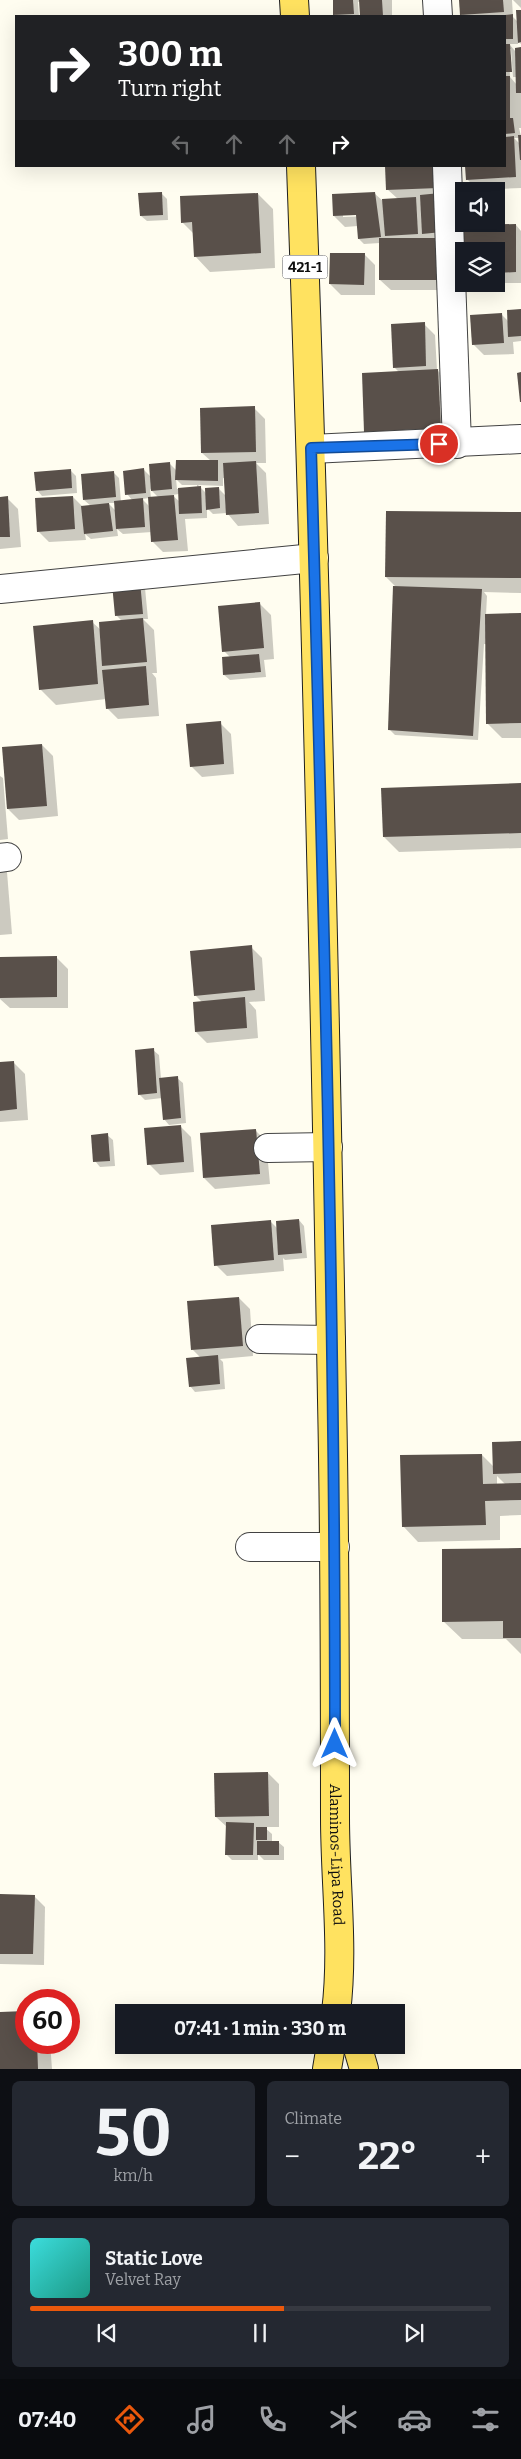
<!DOCTYPE html>
<html lang="en">
<head>
<meta charset="utf-8">
<style>
  :root { --surface:#171b24; --page:#242831; --text:#f1f3f6; --muted:#9ea1a6; --line:#363941; --accent:#ea580c }
  body { margin:0; font-family:Bitter,serif; background:var(--page); color:var(--text); height:100vh; display:flex; flex-direction:column; font-size:19px; white-space:nowrap }
  * { box-sizing:border-box; margin:0 }
  p { font-size:16px; color:var(--muted) }
  .icon { flex:none; width:28px; height:28px; fill:none; stroke:currentColor; stroke-width:2; stroke-linecap:round; stroke-linejoin:round }
  .map { position:relative; height:2069px; overflow:hidden }
  .sheet { display:flex; flex-direction:column; gap:12px; padding:12px; background:#0d0f14; flex:1 }
  .sheet>* { flex:none }
  .banner { position:absolute; left:15px; top:15px; width:491px; height:152px; border-radius:0px; box-shadow:0 5px 20px #0002; background:#202124; color:#fff; overflow:hidden }
  .tools { position:absolute; left:455px; top:182px; display:grid; gap:10px }
  .tools a { display:grid; place-items:center; width:50px; height:50px; border-radius:0px; background:var(--surface); box-shadow:0 5px 20px #0002; font-size:25px }
  .speed { position:absolute; left:15px; top:1989px; display:flex; gap:10px; font-size:25px; font-weight:700; text-align:center }
  .speed>* { display:grid; place-content:center; width:65px; height:65px; border-radius:50%; background:var(--surface); box-shadow:0 5px 20px #0002; line-height:1 }
  .speed .limit { border:8px solid #d22; background:#fff; color:#111 }
  .pin { position:absolute; display:grid; place-items:center; width:42px; height:42px; color:#fff; margin:-21px; border:2px solid #fff; border-radius:50%; box-shadow:0 1px 5px #0007 }
  .me { position:absolute; width:55px; margin:-28px; rotate:0deg; stroke-linejoin:round; filter:drop-shadow(0 0 4px #0008) }
  .turn { display:flex; align-items:center; gap:18px; height:105px; padding:0 20px; font-size:22px }
  .turn .icon { width:65px; height:65px; stroke-width:2.5 }
  .turn b { display:block; font-size:35px; line-height:42px }
  .lanes { display:flex; align-items:center; height:48px; padding:0 20px; background:#0003; justify-content:center; gap:25px; direction:ltr }
  .lanes .off { opacity:.35 }
  .big { font-size:38px; font-weight:700; line-height:1.1 }
  .sheet .card { flex:1; display:flex; flex-direction:column; justify-content:center; gap:8px; min-width:0; padding:0 18px; border-radius:8px; background:var(--page) }
  .sheet .dial { align-items:center; gap:0 }
  .dial b { font-size:65px; line-height:1 }
  .song { display:flex; align-items:center; gap:15px }
  .cover { width:60px; height:60px; border-radius:8px; background:linear-gradient(135deg,hsl(180 70% 55%),hsl(170 70% 35%)) }
  .played { height:5px; border-radius:2px; background:linear-gradient(90deg,var(--accent) 55%,var(--line) 55%) }
  .keys { display:flex; justify-content:space-around; direction:ltr }
  .heat { display:flex; justify-content:space-between; align-items:center; font-size:28px; direction:ltr }
  .sheet .tiles { flex:1; display:grid; gap:12px; grid-template-columns:1fr 1fr }
  .card:last-child { grid-column:span 2 }
  .trip { position:absolute; left:115px; top:2004px; width:290px; height:50px; border-radius:0px; background:var(--surface); box-shadow:0 5px 20px #0002; font-weight:700; line-height:50px; text-align:center }
  .menu { display:flex; height:80px; justify-content:space-around; align-items:center; background:#090b0e; color:var(--muted) }
  .menu .icon { width:35px; height:35px }
  .menu .active { color:var(--accent) }
  .menu b { font-size:22px; color:var(--text) }
  .map>svg:first-child { display:block }
</style>
</head>
<body>
<div class="map">
<svg width="521" height="2069" viewBox="0 0 521 2069">
  <rect width="100%" height="100%" fill="#fffdf0"/>
  <g fill="#0003" fill-rule="evenodd">
    <path d="M334,0H392V16H361V1L358,2L359,16H336Z"/>
    <path d="M460,0H512L513,17L518,22L521,11V44L518,41V44H509L516,52L521,49V128H519L521,136V188L478,190L467,179L505,166V16H463ZM509,49H511L513,77H517V85L510,77ZM514,138H519L520,144Z"/>
    <path d="M513,0H521V8Z"/>
    <path d="M448,166L452,290H391L380,280V243L364,244L359,239L358,226L345,227L334,216L374,193L384,202L398,199L387,189ZM343,214L370,216L343,217Z"/>
    <path d="M162,194L167,199L168,220L147,221L141,216Z"/>
    <path d="M258,194L273,209L275,268L210,272L195,256L194,234L182,222Z"/>
    <path d="M516,225L521,231V283H496V251H465V226Z"/>
    <path d="M364,254L375,265V295H341L330,284Z"/>
    <path d="M521,310V341L513,342L514,354L484,355L473,344L501,314L509,322Z"/>
    <path d="M424,324L435,335L437,370L453,385L456,443L380,446L365,431L399,372L394,367Z"/>
    <path d="M254,408L265,419L266,463H256L266,473L269,524L238,526L227,513L213,514L207,508V518L185,519L188,551L163,552L152,541V532L123,534L117,529L118,536L91,539L85,534L86,540L49,542L38,531L73,497L83,507L91,506L84,500L114,473L119,478L121,502L133,501L127,494L143,469L151,477L169,463L177,471L211,461L202,453ZM223,478H225L226,496L218,488L207,494L198,485L223,486ZM176,479L182,485H197V487L177,489ZM150,489L158,497L151,498ZM179,494L180,502L172,495ZM149,498L150,507L142,499ZM108,503H115L116,511Z"/>
    <path d="M70,470L76,476L77,493L42,496L37,490Z"/>
    <path d="M0,498H7L18,509L21,547L0,549Z"/>
    <path d="M521,513V593L484,592L487,596L486,615L521,614V738H502L487,723L486,644H484L478,740L395,735L390,730L397,588L386,577Z"/>
    <path d="M114,585L145,588L148,619H143L154,630L157,673H152L156,678L159,716L118,719L107,708L106,699L56,705L40,689L92,622L101,630L122,621L117,616Z"/>
    <path d="M260,604L271,615L274,659L264,660L266,677L230,680L224,675L230,657L224,651Z"/>
    <path d="M220,723L231,734L234,774L202,777L191,766Z"/>
    <path d="M42,745L53,756L58,816L19,820L8,809Z"/>
    <path d="M0,776L3,778L8,839L0,840Z"/>
    <path d="M521,784V848L399,852L384,837Z"/>
    <path d="M0,866L7,872L12,934L0,935Z"/>
    <path d="M251,947L262,958L265,1001L249,1002L256,1010L258,1038L207,1043L196,1032L202,1002L195,995Z"/>
    <path d="M0,954V958H57L68,969V1008H10L0,999Z"/>
    <path d="M153,1050L159,1055L161,1079L177,1078L183,1083L186,1123L169,1125L164,1119L162,1098L145,1100L139,1094Z"/>
    <path d="M14,1063L25,1074L28,1120L0,1122V1064Z"/>
    <path d="M180,1126L191,1137L194,1172L160,1175L149,1164Z"/>
    <path d="M255,1130L266,1141L270,1184L215,1189L204,1178Z"/>
    <path d="M107,1135L113,1140L115,1166L100,1167L95,1161Z"/>
    <path d="M299,1220L304,1226L307,1258L285,1260L283,1258L284,1271L227,1276L216,1265L270,1221L278,1229Z"/>
    <path d="M239,1298L250,1309L253,1356L220,1359L223,1362L225,1389L195,1392L190,1386L201,1358L192,1349Z"/>
    <path d="M521,1442V1515L500,1516V1540L418,1542L403,1526L482,1455L494,1467ZM497,1476L505,1484H497Z"/>
    <path d="M521,1549V1654L506,1639H462L443,1621Z"/>
    <path d="M268,1773L279,1784V1827H264L272,1834V1842H278L284,1847V1860H264L258,1854V1860H232L226,1854L227,1827L216,1817Z"/>
    <path d="M0,1895L34,1896L45,1907L44,1965L0,1964Z"/>
    <path d="M26,2012V2042H50L52,2069H0V2013Z"/>
  </g>
  <g fill="#59504a">
    <path d="M333,0H353L354,14L333,15Z"/>
    <path d="M359,0H382L383,16H360Z"/>
    <path d="M459,0H503L504,12L460,15Z"/>
    <path d="M516,10H521V42L518,43Z"/>
    <path d="M513,14V39H505V15Z"/>
    <path d="M505,44H510L512,72H505Z"/>
    <path d="M521,47V93H516L515,48Z"/>
    <path d="M505,76H510V118H513L515,133L505,134Z"/>
    <path d="M518,135H521V160H520Z"/>
    <path d="M514,136L516,177L466,180L465,166H505V137Z"/>
    <path d="M385,166H438V188L386,190Z"/>
    <path d="M162,192L163,215L140,216L138,193Z"/>
    <path d="M375,192L381,237L358,239L356,215L333,216L332,194Z"/>
    <path d="M258,193L261,253L194,257L192,222L181,223L180,196Z"/>
    <path d="M440,193L442,232L422,234L420,195Z"/>
    <path d="M416,197L418,234L385,236L382,199Z"/>
    <path d="M516,224V272L496,273V251H464V225Z"/>
    <rect x="379" y="238" width="62" height="42"/>
    <path d="M330,253H365L364,285L329,284Z"/>
    <path d="M521,309V336L508,337L507,310Z"/>
    <path d="M502,313L504,343L472,345L470,315Z"/>
    <path d="M425,322L426,366L393,368L391,324Z"/>
    <path d="M438,369L441,428L364,432L362,373Z"/>
    <path d="M521,372V402H520L517,373Z"/>
    <path d="M255,406L256,452L201,453L200,408Z"/>
    <path d="M176,460H218V481L175,480Z"/>
    <path d="M256,461L259,513L226,515L223,463Z"/>
    <path d="M170,462L172,489L151,491L149,464Z"/>
    <path d="M144,468L146,493L125,495L123,471Z"/>
    <path d="M71,469L72,488L36,491L34,472Z"/>
    <path d="M114,471L116,497L83,500L81,474Z"/>
    <path d="M201,486L202,513L179,514L178,488Z"/>
    <path d="M219,487L220,508L206,510L205,488Z"/>
    <path d="M174,495L178,540L151,542L148,497Z"/>
    <path d="M8,496L10,537H0V497Z"/>
    <path d="M73,496L75,529L37,532L35,498Z"/>
    <path d="M143,498L145,527L116,529L114,501Z"/>
    <path d="M109,503L113,531L84,534L81,506Z"/>
    <path d="M386,511L521,512V578L385,577Z"/>
    <path d="M140,581L143,614L115,616L112,584Z"/>
    <path d="M393,586L482,589L473,736L388,730Z"/>
    <path d="M260,602L264,648L222,652L218,606Z"/>
    <path d="M521,613V723L486,724L485,614Z"/>
    <path d="M143,618L147,662L102,666L99,622Z"/>
    <path d="M93,620L98,684L39,690L33,626Z"/>
    <path d="M259,654L261,672L223,675L222,657Z"/>
    <path d="M146,666L149,705L106,709L102,670Z"/>
    <path d="M221,721L224,764L190,767L186,724Z"/>
    <path d="M42,744L47,806L7,809L2,747Z"/>
    <path d="M521,783V833L383,837L381,788Z"/>
    <path d="M252,945L255,990L194,996L190,951Z"/>
    <path d="M57,956V997L0,998V957Z"/>
    <path d="M245,997L247,1028L195,1032L193,1002Z"/>
    <path d="M154,1048L157,1093L138,1095L135,1050Z"/>
    <path d="M14,1061L17,1109L0,1111V1062Z"/>
    <path d="M178,1076L181,1118L163,1120L159,1078Z"/>
    <path d="M181,1125L184,1162L147,1165L144,1128Z"/>
    <path d="M256,1129L260,1174L203,1178L200,1133Z"/>
    <path d="M108,1133L110,1161L93,1162L91,1135Z"/>
    <path d="M299,1219L302,1253L278,1255L276,1221Z"/>
    <path d="M271,1220L274,1260L214,1266L211,1225Z"/>
    <path d="M239,1297L243,1346L191,1350L187,1301Z"/>
    <path d="M218,1355L220,1384L189,1387L186,1358Z"/>
    <path d="M521,1441V1473L493,1474L492,1442Z"/>
    <path d="M482,1454L483,1484L521,1483V1500L485,1501L486,1525L402,1527L400,1455Z"/>
    <path d="M521,1548V1638H503V1621L442,1622V1549Z"/>
    <path d="M268,1772L269,1816L215,1817L214,1773Z"/>
    <path d="M226,1822L254,1823L253,1855H225Z"/>
    <rect x="256" y="1827" width="11" height="13"/>
    <rect x="257" y="1841" width="22" height="14"/>
    <path d="M0,1894L35,1895L33,1954H0Z"/>
    <path d="M26,2011V2042H37L38,2069H0V2012Z"/>
  </g>
  <g fill="none" stroke-linecap="round" stroke-linejoin="round">
    <defs>
      <g id="minor">
        <path d="M437,0L438,16"/>
        <path d="M447,166L457,444"/>
        <path d="M311,449L521,439"/>
        <path d="M0,589L314,558"/>
        <path d="M0,858L7,857"/>
        <path d="M268,1148L328,1147"/>
        <path d="M260,1339L331,1340"/>
        <path d="M250,1547H335"/>
      </g>
      <g id="major">
        <path d="M294,0L295,16"/>
        <path id="s1" d="M301,166C316,577 325,989 332,1400C335,1539 335,1679 335,1818C335,1882 344,1949 336,2012"/>
        <path d="M357,2045L364,2069"/>
        <path d="M327,2069L331,2045"/>
      </g>
    </defs>
    <use href="#minor" stroke="#424242" stroke-width="30"/>
    <use href="#major" stroke="#202020" stroke-width="30"/>
    <use href="#minor" stroke="#fff" stroke-width="28"/>
    <use href="#major" stroke="#ffe260" stroke-width="28"/>
  </g>
  <g fill="none" stroke-linecap="round" stroke-linejoin="round">
    <defs>
      <path id="route" d="M335,1744C335,1312 323,880 311,448L439,444"/>
    </defs>
    <use href="#route" stroke="#114b97" stroke-width="12"/>
    <use href="#route" stroke="#1a73e8" stroke-width="9"/>
  </g>
  <g text-anchor="middle" stroke-width="5" stroke-linejoin="round" paint-order="stroke">
    <rect fill="#fff" stroke="#575757" stroke-width="1" x="282.5" y="255.5" width="45" height="23" rx="4"/>
    <g font-size="14" font-weight="bold" fill="#0f0f0f">
      <text x="305" y="272">421-1</text>
    </g>
    <g font-size="15" fill="#0f0f0f" stroke="#fff">
      <text dy="5" stroke="none"><textPath href="#s1" startOffset="1689">Alaminos-Lipa Road</textPath></text>
    </g>
  </g>
</svg>
<div class="tools">
<a><svg class="icon" aria-label="sound" viewBox="0 0 24 24"><path d="M4 9h4l5-4v14l-5-4H4zM17 9q2 3 0 6"/></svg></a>
<a><svg class="icon" aria-label="layers" viewBox="0 0 24 24"><path d="M12 4l9 5-9 5-9-5zM3 14l9 5 9-5"/></svg></a>
</div>
<div class="speed"><div class="limit">60</div></div>
<div class="pin" style="left:439px;top:444px;background:#d93025"><svg class="icon" aria-label="arrive" viewBox="0 0 24 24"><path d="M6 21V4h12l-3 4 3 4H6"/></svg></div>
<svg class="me" style="left:335px;top:1744px" viewBox="-20 -20 40 40"><path d="M0-17L14 15 0 8-14 15z" fill="#1a73e8" stroke="#fff" stroke-width="4"/></svg>
<div class="trip">07:41 · 1 min · 330 m</div>
<div class="banner">
<div class="turn"><svg class="icon" aria-label="right" viewBox="0 0 24 24"><path d="M7 20v-9h11M14 6l5 5-5 5"/></svg><div><b>300 m</b>Turn right</div></div>
<div class="lanes"><svg class="icon off" aria-label="left" viewBox="0 0 24 24"><path d="M17 20v-9H6M10 6l-5 5 5 5"/></svg><svg class="icon off" aria-label="ahead" viewBox="0 0 24 24"><path d="M12 20V5M6 11l6-6 6 6"/></svg><svg class="icon off" aria-label="ahead" viewBox="0 0 24 24"><path d="M12 20V5M6 11l6-6 6 6"/></svg><svg class="icon" aria-label="right" viewBox="0 0 24 24"><path d="M7 20v-9h11M14 6l5 5-5 5"/></svg></div>
</div>
</div>
<section class="sheet">
<div class="tiles">
<div class="card dial"><b>50</b><p>km/h</p></div>
<div class="card"><p>Climate</p>
<div class="heat"><a>−</a><b class="big">22°</b><a>+</a></div>
</div>
<div class="card">
<div class="song"><i class="cover"></i><div><b>Static Love</b><p>Velvet Ray</p></div></div>
<div class="played"></div>
<div class="keys"><svg class="icon" aria-label="previous" viewBox="0 0 24 24"><path d="M18 5L8 12l10 7zM5 5v14"/></svg><svg class="icon" aria-label="pause" viewBox="0 0 24 24"><path d="M8 5v14M16 5v14"/></svg><svg class="icon" aria-label="next" viewBox="0 0 24 24"><path d="M6 5l10 7-10 7zM19 5v14"/></svg></div>
</div>
</div>
</section>
<nav class="menu">
<b>07:40</b>
<svg class="icon active" aria-label="directions" viewBox="0 0 24 24"><path d="M12 3l9 9-9 9-9-9zM9 14v-3h6M13 9l2 2-2 2"/></svg>
<svg class="icon" aria-label="music" viewBox="0 0 24 24"><path d="M9 18V5l10-2v13"/><circle cx="6" cy="18" r="3"/><circle cx="16" cy="16" r="3"/></svg>
<svg class="icon" aria-label="phone" viewBox="0 0 24 24"><path d="M5 4h4l2 5-3 2q2 4 5 5l2-3 5 2v4C11 20 4 13 5 4z"/></svg>
<svg class="icon" aria-label="climate" viewBox="0 0 24 24"><path d="M12 3v18M4 7l16 10M4 17L20 7"/></svg>
<svg class="icon" aria-label="car" viewBox="0 0 24 24"><path d="M5 17H2v-5l4-1 3-4h7l3 4 3 1v5h-3M9 17h6M6 11h13"/><circle cx="7" cy="17" r="2"/><circle cx="17" cy="17" r="2"/></svg>
<svg class="icon" aria-label="filters" viewBox="0 0 24 24"><path d="M4 7h16M4 17h16"/><circle cx="9" cy="7" r="2"/><circle cx="15" cy="17" r="2"/></svg>
</nav>
</body>
</html>
